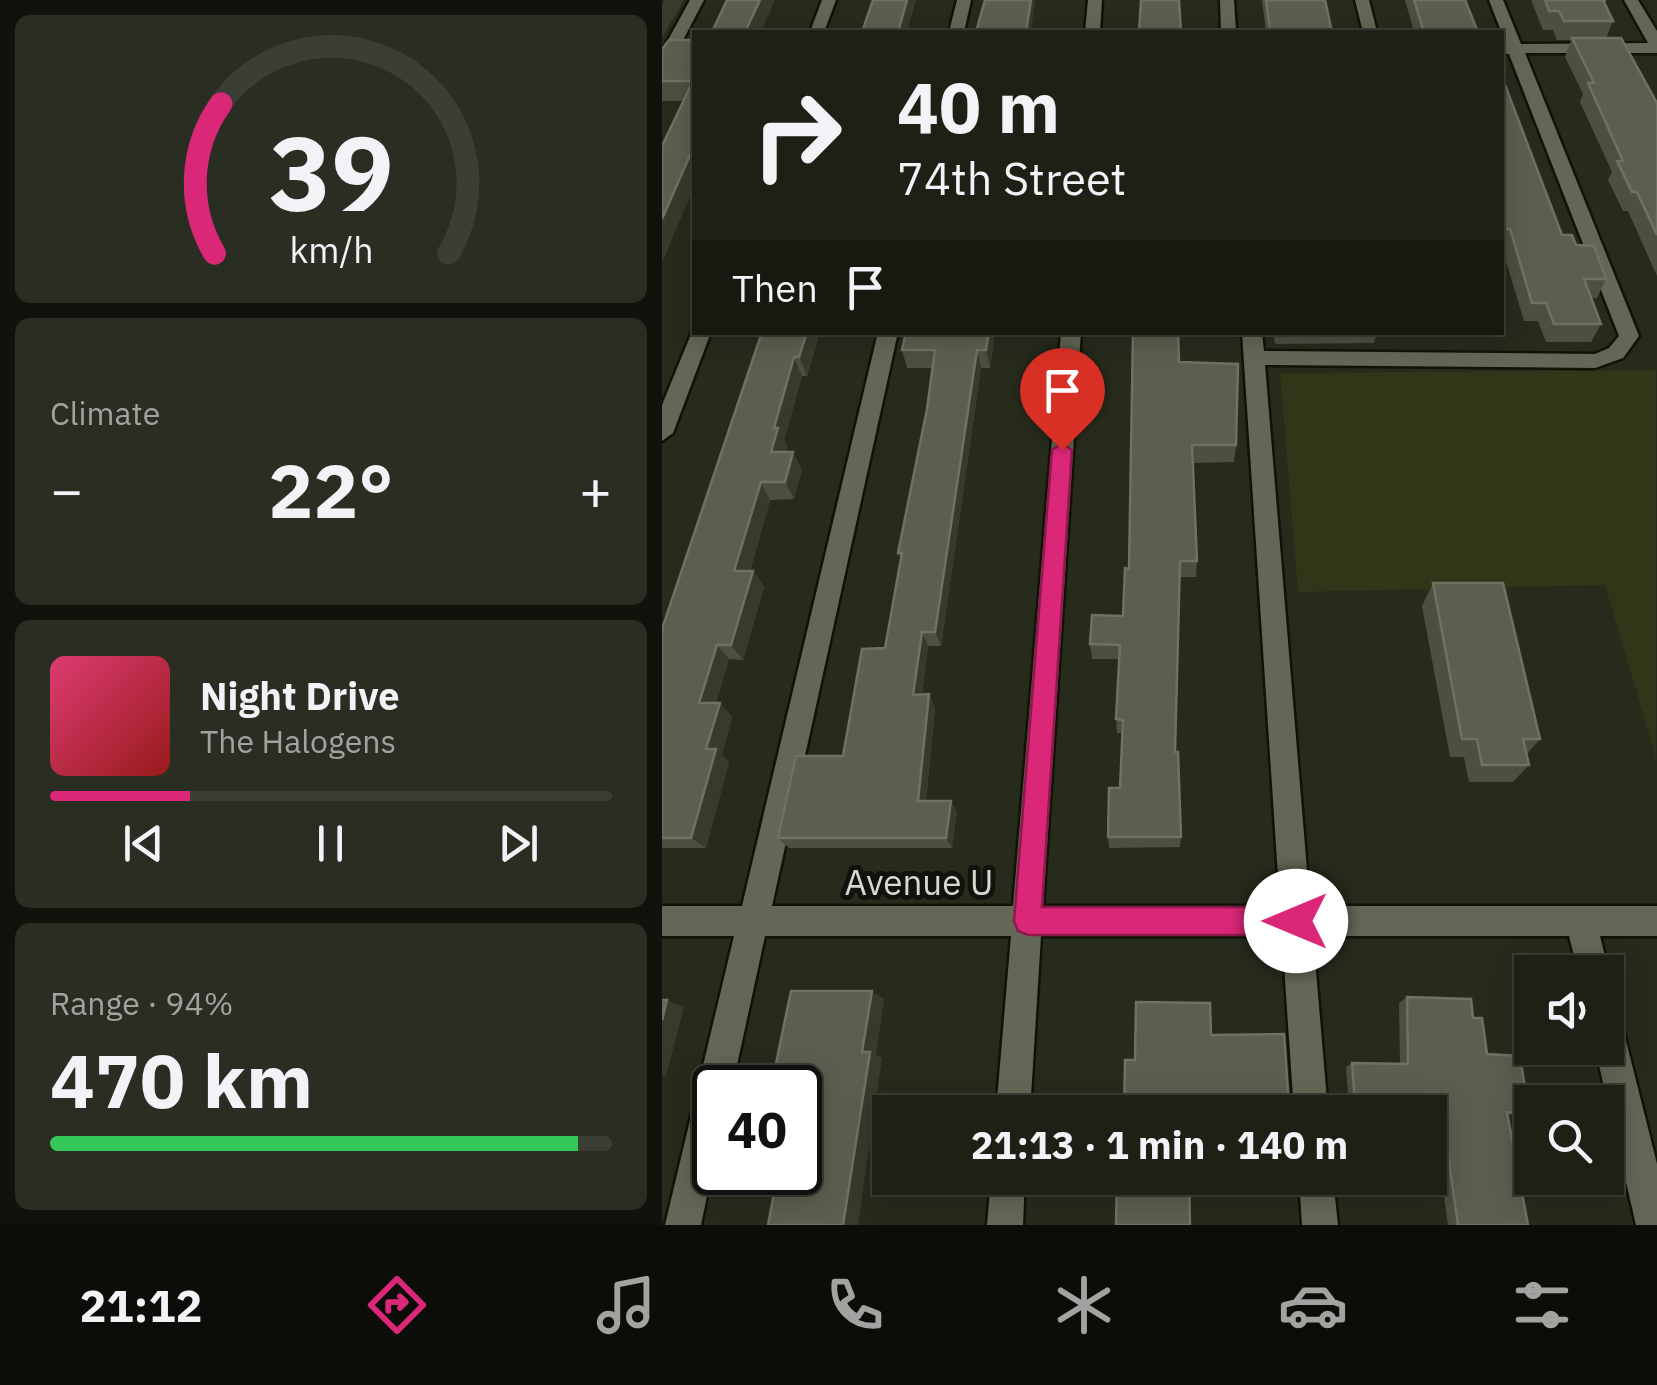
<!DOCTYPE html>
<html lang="en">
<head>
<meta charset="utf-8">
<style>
  :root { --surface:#1d2015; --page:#2a2d22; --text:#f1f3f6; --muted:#a0a3a0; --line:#3b3e34; --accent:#db2777 }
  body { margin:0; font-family:"IBM Plex Sans",sans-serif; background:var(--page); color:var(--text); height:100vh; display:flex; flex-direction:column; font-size:38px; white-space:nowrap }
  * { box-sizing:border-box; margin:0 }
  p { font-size:32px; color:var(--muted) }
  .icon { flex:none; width:55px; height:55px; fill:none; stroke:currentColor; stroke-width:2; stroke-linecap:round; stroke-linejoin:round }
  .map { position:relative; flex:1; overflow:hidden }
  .side { display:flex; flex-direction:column; gap:15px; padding:15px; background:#10120c; width:662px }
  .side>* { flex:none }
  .top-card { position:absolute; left:30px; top:30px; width:812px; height:305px; border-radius:0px; box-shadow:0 5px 25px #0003,0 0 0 2px var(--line); background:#1d2015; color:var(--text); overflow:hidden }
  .fabs { position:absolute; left:852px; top:955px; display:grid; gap:20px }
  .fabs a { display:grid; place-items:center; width:110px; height:110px; border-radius:0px; background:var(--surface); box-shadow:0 5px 25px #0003,0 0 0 2px var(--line); font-size:50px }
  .speed { position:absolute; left:30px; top:1065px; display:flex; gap:20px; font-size:50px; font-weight:700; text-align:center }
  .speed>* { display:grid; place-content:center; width:130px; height:130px; border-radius:50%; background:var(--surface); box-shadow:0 5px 25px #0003,0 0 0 2px var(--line); line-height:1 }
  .speed .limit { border:5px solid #111; border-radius:15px; background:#fff; color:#111 }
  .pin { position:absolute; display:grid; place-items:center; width:85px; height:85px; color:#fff; margin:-102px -42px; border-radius:50% 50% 50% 0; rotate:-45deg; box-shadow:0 0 10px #0007 }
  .pin .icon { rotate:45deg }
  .me { position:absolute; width:110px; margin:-55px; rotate:270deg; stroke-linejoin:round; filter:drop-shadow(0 0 8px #0008) }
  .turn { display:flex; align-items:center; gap:35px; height:210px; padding:0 40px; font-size:45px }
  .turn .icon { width:130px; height:130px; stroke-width:2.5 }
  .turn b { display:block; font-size:70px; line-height:85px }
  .then { display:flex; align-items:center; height:95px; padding:0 40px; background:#0003; gap:20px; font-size:38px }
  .big { font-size:75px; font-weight:700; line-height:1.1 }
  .side .tile { flex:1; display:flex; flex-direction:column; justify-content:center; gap:15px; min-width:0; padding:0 35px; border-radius:15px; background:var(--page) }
  .side .dial { align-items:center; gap:0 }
  .dial svg { height:260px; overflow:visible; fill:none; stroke:var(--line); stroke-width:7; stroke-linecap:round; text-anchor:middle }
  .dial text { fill:var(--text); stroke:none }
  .song { display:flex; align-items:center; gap:30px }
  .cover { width:120px; height:120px; border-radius:15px; background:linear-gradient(135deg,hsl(340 70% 55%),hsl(0 70% 35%)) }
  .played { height:10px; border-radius:5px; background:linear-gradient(90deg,var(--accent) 25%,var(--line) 25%) }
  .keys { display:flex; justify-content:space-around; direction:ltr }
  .heat { display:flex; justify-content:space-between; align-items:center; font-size:55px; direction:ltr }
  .charge { height:15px; border-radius:8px; background:linear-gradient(90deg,#34c759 94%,var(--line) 0) }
  .trip { position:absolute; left:210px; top:1095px; width:575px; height:100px; border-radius:0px; background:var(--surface); box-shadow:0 5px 25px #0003,0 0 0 2px var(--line); font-weight:700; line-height:100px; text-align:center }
  .tabs { display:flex; height:160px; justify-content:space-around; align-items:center; background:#0c0d08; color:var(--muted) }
  .tabs .icon { width:70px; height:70px }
  .tabs .active { color:var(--accent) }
  .tabs b { font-size:45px; color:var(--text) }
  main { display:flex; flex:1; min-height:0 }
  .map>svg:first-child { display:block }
</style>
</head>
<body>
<main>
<section class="side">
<div class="tile dial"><svg viewBox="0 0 100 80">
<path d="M14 69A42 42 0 1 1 86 69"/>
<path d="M14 69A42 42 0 0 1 16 23" stroke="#db2777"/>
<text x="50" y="56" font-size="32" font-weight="700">39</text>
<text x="50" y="72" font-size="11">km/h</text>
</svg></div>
<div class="tile"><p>Climate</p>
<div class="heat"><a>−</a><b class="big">22°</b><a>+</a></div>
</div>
<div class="tile">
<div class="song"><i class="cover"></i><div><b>Night Drive</b><p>The Halogens</p></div></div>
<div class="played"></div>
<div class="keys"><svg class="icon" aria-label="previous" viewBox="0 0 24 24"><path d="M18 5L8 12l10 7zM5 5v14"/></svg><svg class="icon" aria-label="pause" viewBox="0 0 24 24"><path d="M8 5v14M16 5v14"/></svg><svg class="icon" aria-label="next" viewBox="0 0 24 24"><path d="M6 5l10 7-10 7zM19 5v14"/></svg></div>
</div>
<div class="tile"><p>Range · 94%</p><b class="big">470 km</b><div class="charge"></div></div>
</section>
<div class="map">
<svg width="995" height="1225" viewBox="0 0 995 1225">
  <rect width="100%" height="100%" fill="#272b1c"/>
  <path fill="#2f3718" d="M994,370V758L943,585L636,592L618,373Z"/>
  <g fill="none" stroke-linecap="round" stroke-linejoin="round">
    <defs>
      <g id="minor">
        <path d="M28,0H42L8,65L0,70V51Z"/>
        <path d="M160,0H174L162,32H148Z"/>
        <path d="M295,0H309L302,32H287Z"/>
        <path d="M426,0H440L438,32H423Z"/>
        <path d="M558,0H572L574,32H559Z"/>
        <path d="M693,0H707L715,32H701Z"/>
        <path d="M827,0H841L859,44L986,43L962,0H976L995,31V53H863L977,336L961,358L933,368L603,365L648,906H995V936H938L947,972L945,976V972H916L907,936H651L666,1112H632L620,936H379L368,1112H334L349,936H103L70,1088H52V1162L39,1225H3L72,936H0V906H80L216,332H236L110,906H351L399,332H419L381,906H618L580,332H600L602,351L933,354L947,348L957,336L847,54H840V44H844Z"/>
        <path d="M32,327V332H49L11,433L0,441V405Z"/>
        <path d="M945,1013L956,1018L961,1029L995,1164V1225H974L933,1048H945Z"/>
        <path d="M329,1178H363L361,1225H325Z"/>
        <path d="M637,1178H671L676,1225H640Z"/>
      </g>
    </defs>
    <use href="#minor" stroke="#101306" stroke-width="5"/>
    <use href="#minor" fill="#636856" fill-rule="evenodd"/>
  </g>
  <g fill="#4b5040">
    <path d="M600,0H663L670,32H604Z"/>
    <path d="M743,0H803L816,32H752Z"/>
    <path d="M869,0H944L943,5L951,21L944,38L995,103V276L966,211H961L946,180L950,172L918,102L921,94L903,57L909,40H895L891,30H881Z"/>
    <path d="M32,40V186L0,262L22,101H0V49Z"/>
    <path d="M840,82L900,235L914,245L944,279L935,298H929L939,324L929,342H884L876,321H862L840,248Z"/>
    <path d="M100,332H158L145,376H140L122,440L125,446L124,452L140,470L132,499L108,500L88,571H91L102,587L81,660L67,659L54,703H58L70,717L60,755L67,762L44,848H0V629Z"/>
    <path d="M244,332H333L328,368H319L279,646H266L260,694H267L273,708L264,801L295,812L290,848H127L116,838L181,756L223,648L239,559L236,553L265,409L270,368H245L240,350Z"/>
    <path d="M611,332H715L712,343L613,344Z"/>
    <path d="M517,362L574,445L572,462L530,463L535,561L534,577H517L513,752L519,837L518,847L447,848L446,837L458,788L460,733H455L454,719L457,659H430L428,644L461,616L467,569Z"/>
    <path d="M771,583L878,739L865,754L867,765L851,782H807L802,757H788L760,606Z"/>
    <path d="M745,997L811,1018L825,1054L867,1113L846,1115L866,1225H786L769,1103L723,1109L687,1107L684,1067L690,1063L738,1064L737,1003Z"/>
    <path d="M549,1035L627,1107L623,1109H551L473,1060Z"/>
  </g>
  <g fill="#373b2b">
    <path d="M3,0H22L0,38V4Z"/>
    <path d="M98,0H113L99,32H83Z"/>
    <path d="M245,0H254L245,32H236Z"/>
    <path d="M369,0H373L369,32H364Z"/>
    <path d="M32,146V186L0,262V219Z"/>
    <path d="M145,332H158L145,376L137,357Z"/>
    <path d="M327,332H333L328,368L324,350Z"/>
    <path d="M315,350L319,368L279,646L273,632Z"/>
    <path d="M132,357L140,376L122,440L125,446L119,470L109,452L112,428Z"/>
    <path d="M131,452L140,470L132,499L123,482Z"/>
    <path d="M99,482L108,500L83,587L72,571Z"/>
    <path d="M91,571L102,587L81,660L69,645Z"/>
    <path d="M260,632L266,646L258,708L251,695Z"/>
    <path d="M55,645L67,659L50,717L37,703Z"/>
    <path d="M267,694L273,708L263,812L256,801Z"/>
    <path d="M58,703L70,717L60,755L67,762L44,848L29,838L44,749Z"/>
    <path d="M289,801L295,812L290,848L284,838Z"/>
    <path d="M210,991L222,999L214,1055L220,1058L196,1225H181L200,1052Z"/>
    <path d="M5,1000L22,1007L4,1076L0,1075V1020Z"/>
  </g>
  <g fill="#5a5f4f" stroke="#6e7263" stroke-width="2.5">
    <path d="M65,0H98L83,32H50Z"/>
    <path d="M211,0H245L236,32H200Z"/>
    <path d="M323,0H369L364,32H314Z"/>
    <path d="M479,0H517L519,32H477Z"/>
    <path d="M604,0H663L670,32H608Z"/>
    <path d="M752,0H803L816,32H762Z"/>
    <path d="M883,0H944H941L951,21H902L897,11H887Z"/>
    <path d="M910,38H959L995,103V235L975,192H970L955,161H961L926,83H932Z"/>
    <path d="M7,40H32V146L0,219V146L31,81H0V49Z"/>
    <path d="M840,82H842L900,235H910L914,245L932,246L944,279H922L939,324H892L884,303H870L848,229H840Z"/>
    <path d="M100,332H145L137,357H132L112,428H116L109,452H131L123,482H99L72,571H91L69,645H55L37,703H58L44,749H54L29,838H0V629Z"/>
    <path d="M244,332H327L324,350H315L273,632H260L251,695L267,694L256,801H289L284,838H116L134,756H181L200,649L223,648L240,553H236L265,409L273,350H240Z"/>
    <path d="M471,332H516L517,362L576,364L574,445H530L535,561H518L513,752H516L519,837H446L447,788H458L461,720L454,719L458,645L428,644L430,615L461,616L463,568L467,569Z"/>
    <path d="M771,583H841L878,739H861L867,765H820L815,739H800Z"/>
    <path d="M129,991H210L200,1052H208L181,1225H106L116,1172H138V1088H115L116,1083H110Z"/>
    <path d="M745,997L809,999L811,1018H820L825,1054L858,1056L867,1113L845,1112L866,1225H796L778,1100L731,1107L693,1104L690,1063L746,1064Z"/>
    <path d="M0,1000H5L0,1020Z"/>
    <path d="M474,1002L548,1003L549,1035L622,1034L627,1107H551L552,1112H462L463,1060H473Z"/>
    <path d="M455,1178H527L528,1225H454Z"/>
  </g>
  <path fill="#db2777" stroke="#8e194d" stroke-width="2.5" d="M400,443L410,450L380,907H634L644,911L648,921L644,931L634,935H366L356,931L352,921L390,450Z"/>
  <g text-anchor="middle" stroke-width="10" stroke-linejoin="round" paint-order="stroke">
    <g font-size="35" fill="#d6d9cf" stroke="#11120c">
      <text x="257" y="895">Avenue U</text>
    </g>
  </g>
</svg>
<div class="fabs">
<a><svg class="icon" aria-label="sound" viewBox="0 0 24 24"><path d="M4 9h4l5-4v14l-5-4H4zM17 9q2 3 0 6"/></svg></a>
<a><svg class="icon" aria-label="search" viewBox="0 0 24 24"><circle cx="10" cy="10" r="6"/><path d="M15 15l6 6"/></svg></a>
</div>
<div class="speed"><div class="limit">40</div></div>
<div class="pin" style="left:400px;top:450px;background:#d93025"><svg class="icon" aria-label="arrive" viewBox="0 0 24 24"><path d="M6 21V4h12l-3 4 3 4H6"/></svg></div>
<svg class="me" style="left:634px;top:921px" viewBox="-20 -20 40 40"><circle r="19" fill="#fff"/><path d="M0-13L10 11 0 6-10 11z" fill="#db2777"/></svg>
<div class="trip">21:13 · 1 min · 140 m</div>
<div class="top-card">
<div class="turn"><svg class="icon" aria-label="right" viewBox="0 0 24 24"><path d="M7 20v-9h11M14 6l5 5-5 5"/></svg><div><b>40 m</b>74th Street</div></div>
<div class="then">Then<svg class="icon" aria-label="arrive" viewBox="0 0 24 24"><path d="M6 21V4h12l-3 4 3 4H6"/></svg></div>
</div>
</div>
</main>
<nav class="tabs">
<b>21:12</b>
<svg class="icon active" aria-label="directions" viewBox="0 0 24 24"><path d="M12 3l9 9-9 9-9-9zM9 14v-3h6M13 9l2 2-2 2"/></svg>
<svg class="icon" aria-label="music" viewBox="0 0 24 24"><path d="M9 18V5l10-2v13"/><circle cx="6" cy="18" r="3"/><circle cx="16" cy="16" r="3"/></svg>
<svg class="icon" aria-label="phone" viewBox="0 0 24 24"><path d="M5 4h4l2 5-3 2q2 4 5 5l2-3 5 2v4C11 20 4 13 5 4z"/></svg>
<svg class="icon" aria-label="climate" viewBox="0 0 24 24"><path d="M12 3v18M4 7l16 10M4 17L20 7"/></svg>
<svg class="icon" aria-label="car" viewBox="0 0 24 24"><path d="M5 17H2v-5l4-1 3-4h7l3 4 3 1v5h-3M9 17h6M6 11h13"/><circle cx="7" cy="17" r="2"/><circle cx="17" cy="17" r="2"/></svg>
<svg class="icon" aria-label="filters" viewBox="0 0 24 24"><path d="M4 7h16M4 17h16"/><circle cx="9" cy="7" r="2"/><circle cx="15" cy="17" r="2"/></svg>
</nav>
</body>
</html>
